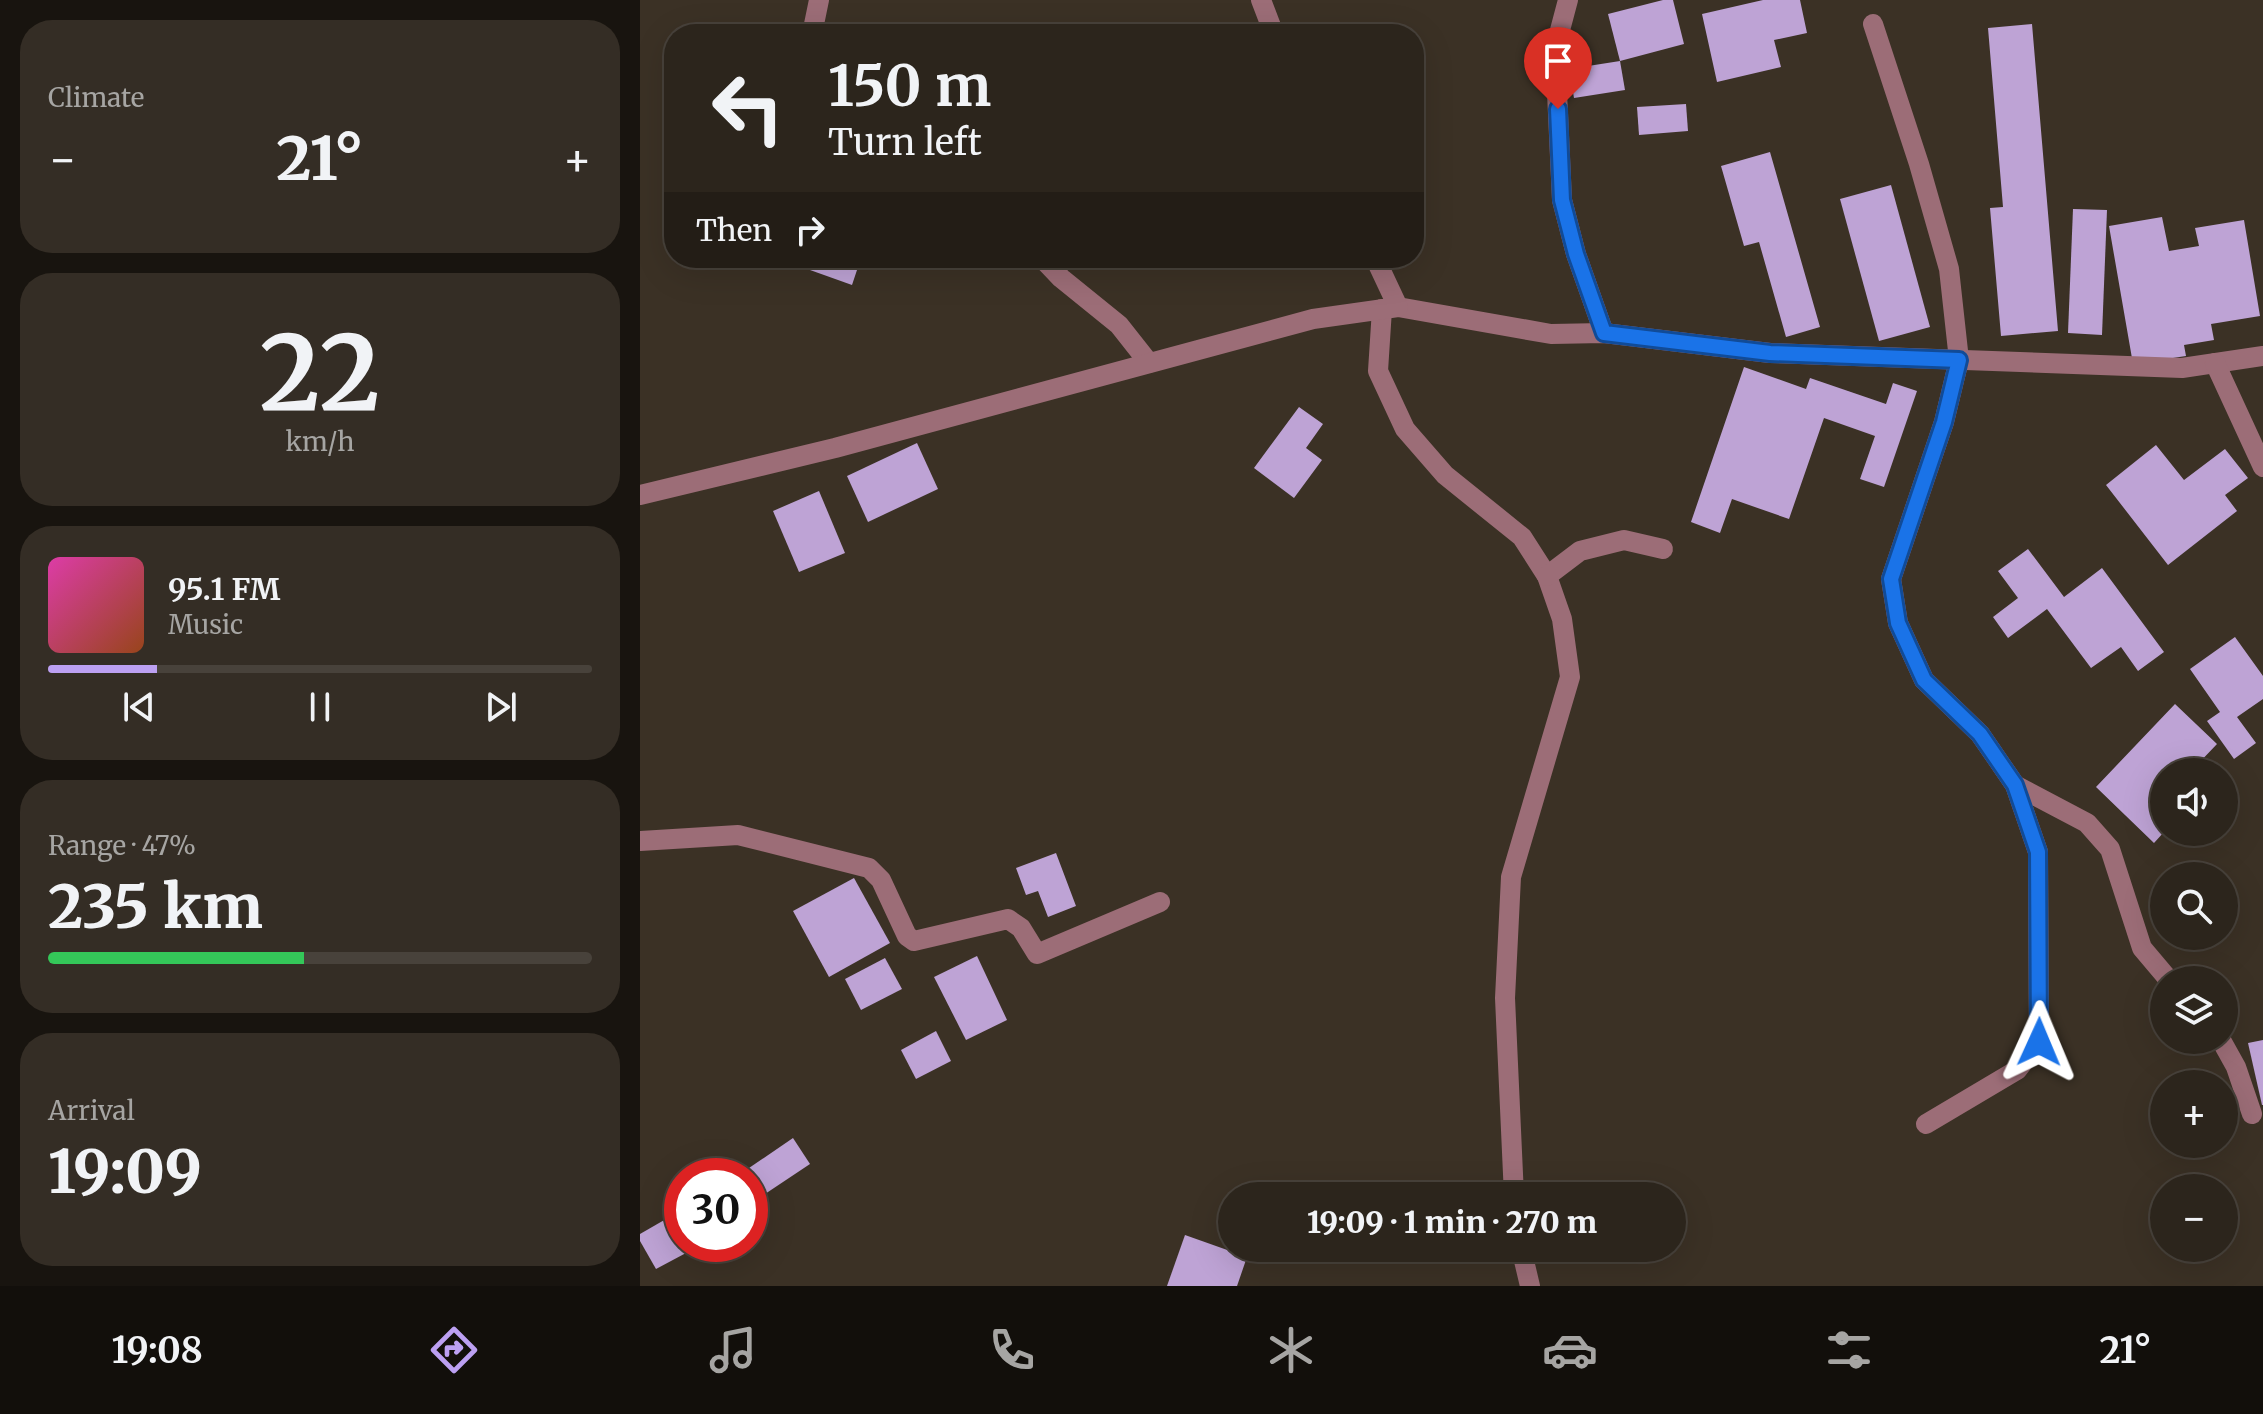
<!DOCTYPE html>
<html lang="en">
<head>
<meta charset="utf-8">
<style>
  :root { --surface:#2c251c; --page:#342d25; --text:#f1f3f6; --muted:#a6a5a3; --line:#48423b; --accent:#bca0f2 }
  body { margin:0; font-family:Merriweather,serif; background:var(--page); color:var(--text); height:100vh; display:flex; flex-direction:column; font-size:30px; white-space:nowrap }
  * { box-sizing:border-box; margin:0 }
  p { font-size:26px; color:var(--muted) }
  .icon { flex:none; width:44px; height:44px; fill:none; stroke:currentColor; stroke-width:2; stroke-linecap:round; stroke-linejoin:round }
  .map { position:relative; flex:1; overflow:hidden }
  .side { display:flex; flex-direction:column; gap:20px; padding:20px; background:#18140f; width:640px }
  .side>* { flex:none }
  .guide { position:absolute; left:24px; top:24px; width:760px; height:244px; border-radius:32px; box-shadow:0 8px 32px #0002,0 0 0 2px var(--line); background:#2c251c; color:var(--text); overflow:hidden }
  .tools { position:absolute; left:1510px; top:758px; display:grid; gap:16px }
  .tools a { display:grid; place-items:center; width:88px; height:88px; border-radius:50%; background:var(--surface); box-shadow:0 8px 32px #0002,0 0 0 2px var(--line); font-size:40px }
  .speed { position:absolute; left:24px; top:1158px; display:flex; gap:16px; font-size:40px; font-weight:700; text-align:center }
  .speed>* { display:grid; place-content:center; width:104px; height:104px; border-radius:50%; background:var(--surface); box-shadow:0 8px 32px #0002,0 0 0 2px var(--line); line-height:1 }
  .speed .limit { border:12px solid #d22; background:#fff; color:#111 }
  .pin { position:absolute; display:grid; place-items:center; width:68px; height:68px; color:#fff; margin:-82px -34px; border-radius:50% 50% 50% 0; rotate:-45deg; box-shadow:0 0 8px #0007 }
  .pin .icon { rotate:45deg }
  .me { position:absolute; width:88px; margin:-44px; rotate:1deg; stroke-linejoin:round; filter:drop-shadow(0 0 6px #0008) }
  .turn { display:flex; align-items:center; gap:28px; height:168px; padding:0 32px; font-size:36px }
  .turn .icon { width:104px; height:104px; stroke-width:2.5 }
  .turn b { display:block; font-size:56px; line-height:68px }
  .then { display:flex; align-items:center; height:76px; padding:0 32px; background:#0003; gap:16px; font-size:30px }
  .big { font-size:60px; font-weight:800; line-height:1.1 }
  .side .widget { flex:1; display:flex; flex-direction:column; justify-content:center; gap:12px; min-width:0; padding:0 28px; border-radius:32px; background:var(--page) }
  .side .dial { align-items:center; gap:0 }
  .dial b { font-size:104px; line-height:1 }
  .song { display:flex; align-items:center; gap:24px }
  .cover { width:96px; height:96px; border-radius:12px; background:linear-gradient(135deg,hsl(320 70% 55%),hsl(20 70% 35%)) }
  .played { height:8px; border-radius:4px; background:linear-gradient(90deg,var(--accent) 20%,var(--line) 20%) }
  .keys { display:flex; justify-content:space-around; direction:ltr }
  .heat { display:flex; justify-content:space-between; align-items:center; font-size:44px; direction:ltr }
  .charge { height:12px; border-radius:6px; background:linear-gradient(90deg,#34c759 47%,var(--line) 0) }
  .trip { position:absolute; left:578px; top:1182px; width:468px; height:80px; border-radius:40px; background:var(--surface); box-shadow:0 8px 32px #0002,0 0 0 2px var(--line); font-weight:800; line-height:80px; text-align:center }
  .dock { display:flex; height:128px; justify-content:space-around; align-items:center; background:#120f0b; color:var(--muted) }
  .dock .icon { width:56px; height:56px }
  .dock .current { color:var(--accent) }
  .dock b { font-size:36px; color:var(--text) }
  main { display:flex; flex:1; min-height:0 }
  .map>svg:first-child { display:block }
</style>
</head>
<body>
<main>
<section class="side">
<div class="widget"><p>Climate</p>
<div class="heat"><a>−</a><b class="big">21°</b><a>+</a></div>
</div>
<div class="widget dial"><b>22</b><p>km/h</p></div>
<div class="widget">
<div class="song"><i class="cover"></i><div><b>95.1 FM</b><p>Music</p></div></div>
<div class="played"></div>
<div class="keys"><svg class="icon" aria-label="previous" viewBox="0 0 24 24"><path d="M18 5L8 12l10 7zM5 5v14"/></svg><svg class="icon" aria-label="pause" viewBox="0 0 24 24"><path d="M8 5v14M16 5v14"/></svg><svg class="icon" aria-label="next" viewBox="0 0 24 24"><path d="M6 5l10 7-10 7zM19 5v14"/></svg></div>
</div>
<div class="widget"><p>Range · 47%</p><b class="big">235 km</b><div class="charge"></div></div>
<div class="widget"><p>Arrival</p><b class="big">19:09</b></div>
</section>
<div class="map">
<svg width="1623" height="1286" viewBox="0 0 1623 1286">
  <rect width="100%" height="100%" fill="#3b3125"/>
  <g fill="#bea3d5">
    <path d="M1023,0H1033L1044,44L980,61L968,14Z"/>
    <path d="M1123,0H1160L1167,33L1134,40L1141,67L1077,82L1062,14Z"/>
    <path d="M1392,24L1418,331L1361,336L1350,208L1363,207L1348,28Z"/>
    <path d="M980,61L985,90L934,98L929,69Z"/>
    <path d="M1046,104L1048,131L999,135L997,107Z"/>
    <path d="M1130,152L1180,327L1146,337L1119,242L1104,246L1081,166Z"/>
    <path d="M1251,185L1290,327L1239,341L1200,199Z"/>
    <path d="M1433,209L1467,210L1462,335L1428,333Z"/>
    <path d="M1522,217L1529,251L1559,246L1555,228L1604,220L1620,316L1571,324L1574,340L1544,345L1546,356L1493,364L1469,226Z"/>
    <path d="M147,258H173L170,267Z"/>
    <path d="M174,258H221L212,285L170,270Z"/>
    <path d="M1104,367L1166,389L1170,378L1246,404L1253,383L1277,391L1244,487L1220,479L1235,436L1184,418L1149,519L1092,499L1080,533L1051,522Z"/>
    <path d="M659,407L683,424L666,448L682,460L654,498L614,468Z"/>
    <path d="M277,443L298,489L228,522L207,476Z"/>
    <path d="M1516,445L1544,480L1585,449L1608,478L1585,495L1597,511L1528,565L1466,485Z"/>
    <path d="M179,491L205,553L159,572L133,511Z"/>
    <path d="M1388,549L1424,597L1462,568L1524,652L1498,671L1481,647L1451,668L1407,609L1368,638L1353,617L1378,598L1358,571Z"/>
    <path d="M1595,637L1623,676V699L1597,717L1616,743L1594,759L1567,721L1580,712L1550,669Z"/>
    <path d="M1535,704L1577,744L1556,766L1562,772H1524V832L1514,843L1456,787Z"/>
    <path d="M416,853L436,906L408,917L398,891L386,895L376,868Z"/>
    <path d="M214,878L250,943L189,977L153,911Z"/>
    <path d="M337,956L367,1020L326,1040L294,977Z"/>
    <path d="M245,958L262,989L221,1010L205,979Z"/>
    <path d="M296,1031L311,1061L276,1079L261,1050Z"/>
    <path d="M1623,1040V1105H1622L1608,1043Z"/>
    <path d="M153,1138L170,1164L125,1194L109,1168Z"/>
    <path d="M26,1219L46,1253L16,1269L0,1241V1234Z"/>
    <path d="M545,1235L607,1257L597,1286H527Z"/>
  </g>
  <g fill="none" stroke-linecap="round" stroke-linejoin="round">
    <g stroke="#9c6d77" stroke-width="20">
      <path d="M621,0L634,34"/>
      <path d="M928,0L915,49L922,200L936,254L964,333"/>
      <path d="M1233,24L1279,164L1309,269L1319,360L1304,422L1251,579L1258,623L1284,680L1340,734L1375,785L1398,852L1399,1042L1377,1070L1286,1124"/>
      <path d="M172,34L179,0"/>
      <path d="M402,258L421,278L479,325L509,363"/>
      <path d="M758,307L911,334L964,333L1130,353L1542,368L1623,356"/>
      <path d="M742,309L738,371L765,429L805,475L882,537L907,576L922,619L930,677L871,877L865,998L874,1196"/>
      <path d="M1575,363L1623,467"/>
      <path d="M0,495L195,448L673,319L758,307L735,258"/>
      <path d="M907,576L940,551L984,540L1023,549"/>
      <path d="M1375,785L1447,823L1470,849L1502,948L1529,980"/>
      <path d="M0,841L98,835L229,868L241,880L267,936L274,941L368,919L381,928L397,954L520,902"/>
      <path d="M1581,1040L1596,1067L1612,1114"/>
      <path d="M881,1248L890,1286"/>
    </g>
  </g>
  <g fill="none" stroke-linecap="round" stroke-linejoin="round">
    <defs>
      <path id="route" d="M918,109L922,200L936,254L964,333L1130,353L1319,360L1304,422L1251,579L1258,623L1284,680L1340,734L1375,785L1398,852L1399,1042"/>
    </defs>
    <use href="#route" stroke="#114b97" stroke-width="20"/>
    <use href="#route" stroke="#1a73e8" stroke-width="14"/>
  </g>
</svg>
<div class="tools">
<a><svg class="icon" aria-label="sound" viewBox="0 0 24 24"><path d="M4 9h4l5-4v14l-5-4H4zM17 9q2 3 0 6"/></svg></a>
<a><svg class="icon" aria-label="search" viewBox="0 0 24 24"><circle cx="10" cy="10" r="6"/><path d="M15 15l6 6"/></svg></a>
<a><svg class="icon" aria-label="layers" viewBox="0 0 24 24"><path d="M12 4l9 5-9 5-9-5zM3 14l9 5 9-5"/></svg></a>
<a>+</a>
<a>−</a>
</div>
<div class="speed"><div class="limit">30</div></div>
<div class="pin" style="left:918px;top:109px;background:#d93025"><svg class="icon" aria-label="arrive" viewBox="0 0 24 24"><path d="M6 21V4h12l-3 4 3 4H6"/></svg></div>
<svg class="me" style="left:1399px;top:1042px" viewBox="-20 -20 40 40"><path d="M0-17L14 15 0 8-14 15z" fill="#1a73e8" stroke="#fff" stroke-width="4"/></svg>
<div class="trip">19:09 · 1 min · 270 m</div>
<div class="guide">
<div class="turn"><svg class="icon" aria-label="left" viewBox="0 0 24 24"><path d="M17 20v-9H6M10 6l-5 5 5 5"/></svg><div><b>150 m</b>Turn left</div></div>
<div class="then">Then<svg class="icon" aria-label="right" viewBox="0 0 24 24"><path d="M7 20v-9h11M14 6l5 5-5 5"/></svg></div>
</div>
</div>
</main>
<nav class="dock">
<b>19:08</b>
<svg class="icon current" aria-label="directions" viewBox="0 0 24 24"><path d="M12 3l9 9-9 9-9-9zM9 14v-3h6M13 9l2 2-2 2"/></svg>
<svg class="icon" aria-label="music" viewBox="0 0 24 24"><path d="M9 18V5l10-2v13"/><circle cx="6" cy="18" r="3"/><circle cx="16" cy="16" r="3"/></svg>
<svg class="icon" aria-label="phone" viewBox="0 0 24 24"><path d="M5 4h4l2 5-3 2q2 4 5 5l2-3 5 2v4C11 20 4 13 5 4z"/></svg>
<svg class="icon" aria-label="climate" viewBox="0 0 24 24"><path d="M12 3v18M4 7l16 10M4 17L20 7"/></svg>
<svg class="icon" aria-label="car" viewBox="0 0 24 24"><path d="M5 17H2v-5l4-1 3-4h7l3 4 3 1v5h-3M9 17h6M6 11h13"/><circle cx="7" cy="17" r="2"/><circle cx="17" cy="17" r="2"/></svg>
<svg class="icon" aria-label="filters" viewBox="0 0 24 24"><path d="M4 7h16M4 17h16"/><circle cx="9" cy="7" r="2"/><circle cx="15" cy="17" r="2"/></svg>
<b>21°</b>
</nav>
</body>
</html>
